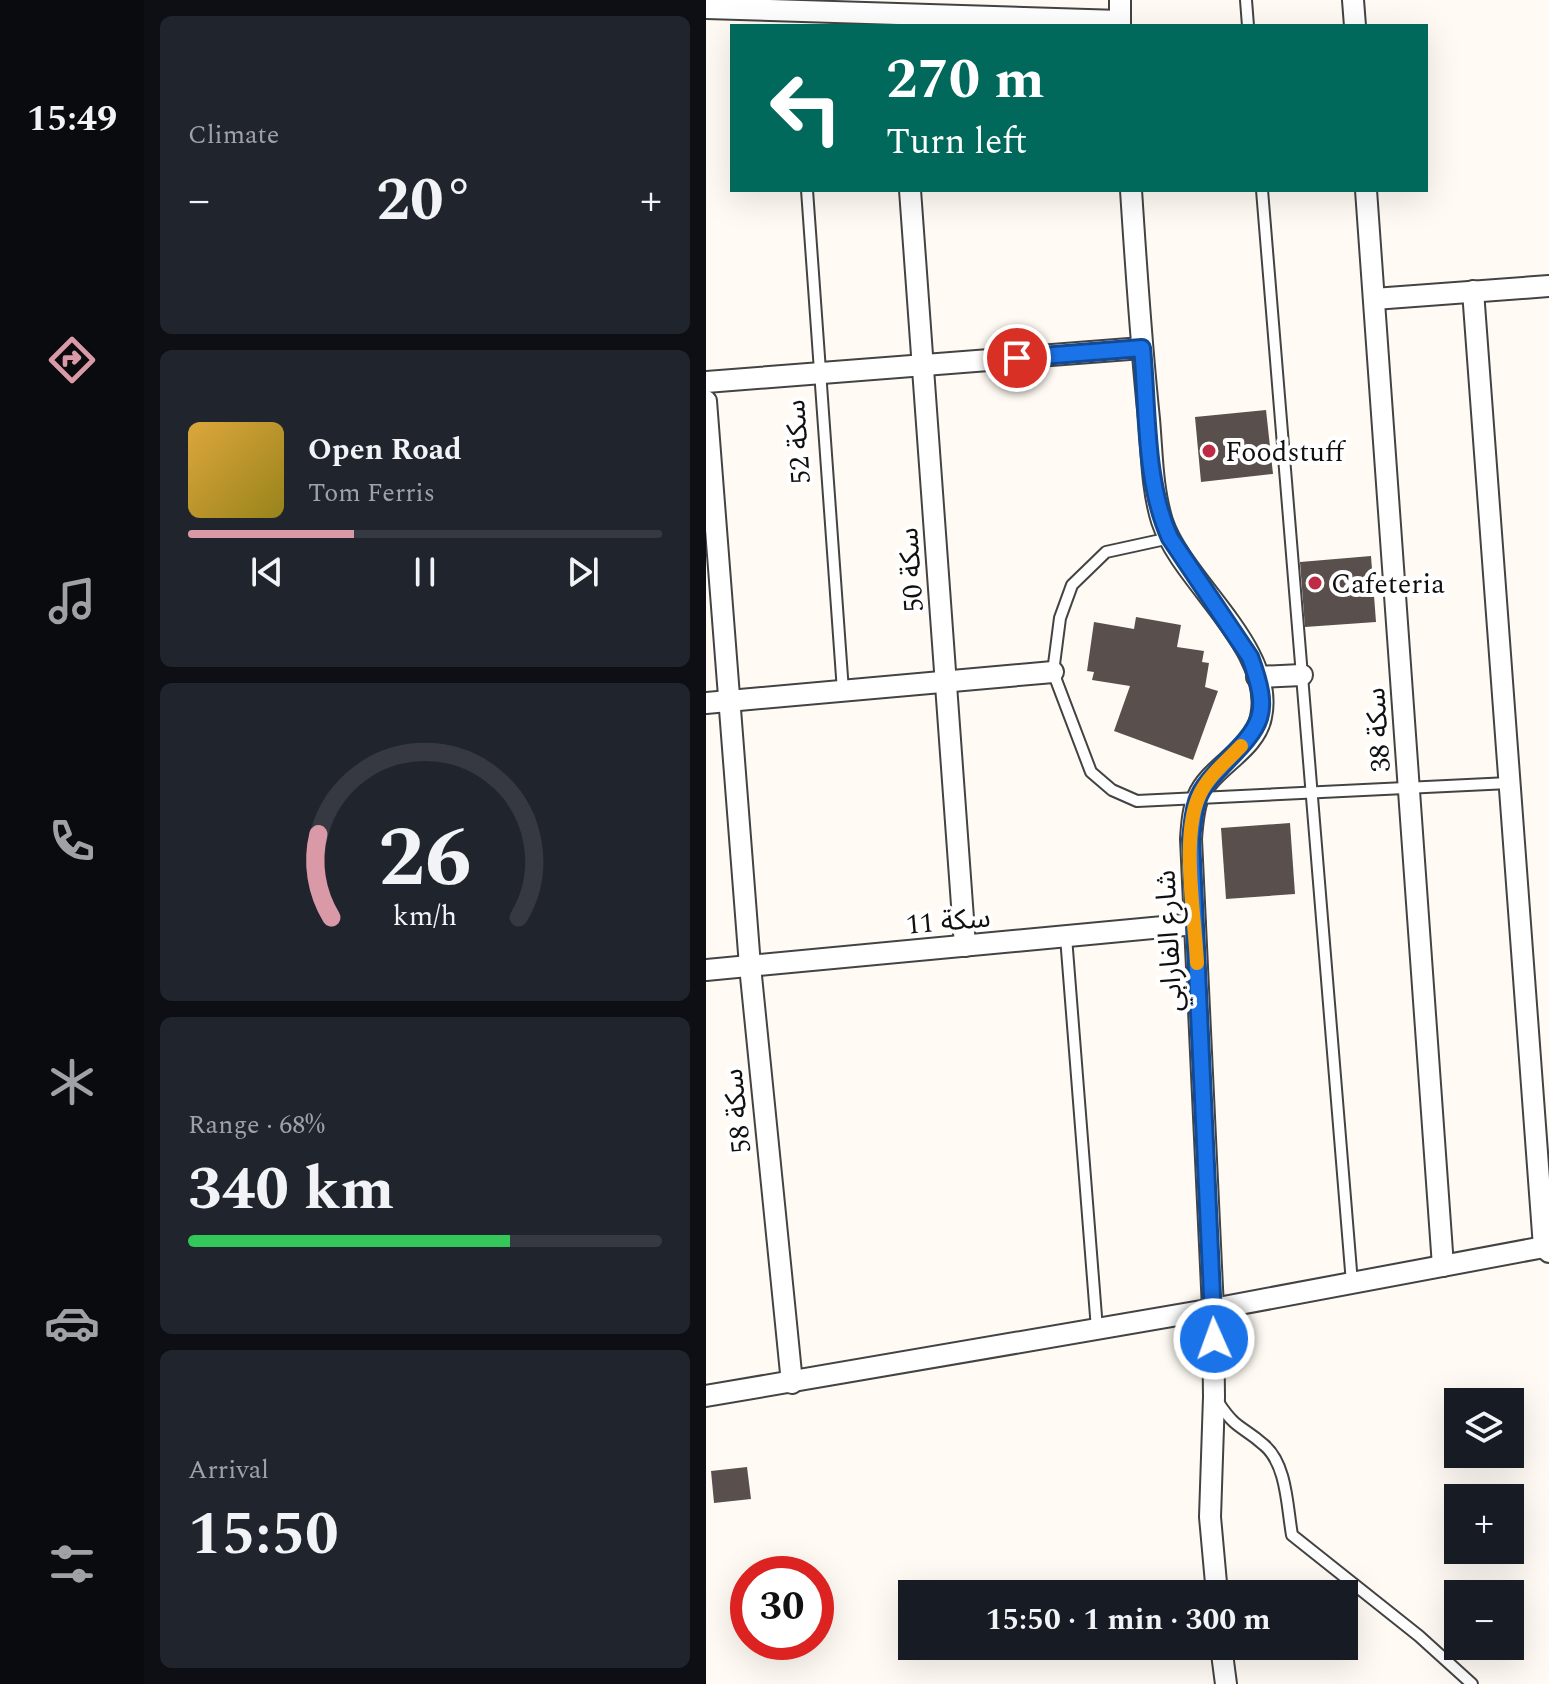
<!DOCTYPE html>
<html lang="en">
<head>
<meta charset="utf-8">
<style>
  :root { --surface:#171b24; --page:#20242c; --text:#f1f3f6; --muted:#9ea1a6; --line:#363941; --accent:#da99a6 }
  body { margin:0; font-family:Spectral,"Noto Sans Arabic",serif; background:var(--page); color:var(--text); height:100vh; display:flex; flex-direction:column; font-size:30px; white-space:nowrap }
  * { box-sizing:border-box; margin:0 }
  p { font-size:26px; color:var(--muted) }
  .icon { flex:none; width:44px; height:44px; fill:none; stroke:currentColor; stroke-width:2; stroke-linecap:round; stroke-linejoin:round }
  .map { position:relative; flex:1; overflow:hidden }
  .drawer { display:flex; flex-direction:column; gap:16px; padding:16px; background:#0d0f14; width:562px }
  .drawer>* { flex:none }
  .guide { position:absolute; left:24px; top:24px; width:698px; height:168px; border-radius:0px; box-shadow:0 8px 32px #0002; background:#00695c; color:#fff; overflow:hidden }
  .tools { position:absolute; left:738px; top:1388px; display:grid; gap:16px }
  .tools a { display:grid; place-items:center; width:80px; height:80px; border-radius:0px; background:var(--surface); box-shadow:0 8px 32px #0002; font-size:40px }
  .speed { position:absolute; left:24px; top:1556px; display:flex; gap:16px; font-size:40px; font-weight:700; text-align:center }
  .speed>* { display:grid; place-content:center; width:104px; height:104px; border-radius:50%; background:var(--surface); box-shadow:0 8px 32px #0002; line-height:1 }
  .speed .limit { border:12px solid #d22; background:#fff; color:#111 }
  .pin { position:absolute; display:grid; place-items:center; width:68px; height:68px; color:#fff; margin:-34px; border:4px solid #fff; border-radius:50%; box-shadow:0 2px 8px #0007 }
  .me { position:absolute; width:88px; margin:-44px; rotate:358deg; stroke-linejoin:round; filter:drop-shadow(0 0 6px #0008) }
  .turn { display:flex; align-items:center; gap:28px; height:168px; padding:0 24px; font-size:36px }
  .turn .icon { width:104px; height:104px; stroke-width:2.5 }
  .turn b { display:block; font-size:56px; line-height:68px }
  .big { font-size:60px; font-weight:700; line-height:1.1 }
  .drawer .widget { flex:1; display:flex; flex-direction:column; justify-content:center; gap:12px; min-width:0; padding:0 28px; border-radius:12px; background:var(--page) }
  .drawer .dial { align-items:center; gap:0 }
  .dial svg { height:208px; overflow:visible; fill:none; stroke:var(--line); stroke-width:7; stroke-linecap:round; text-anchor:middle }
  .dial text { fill:var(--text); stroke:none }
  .song { display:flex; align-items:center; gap:24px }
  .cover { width:96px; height:96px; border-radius:12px; background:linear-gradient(135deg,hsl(40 70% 55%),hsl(50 70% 35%)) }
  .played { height:8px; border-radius:4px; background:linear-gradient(90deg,var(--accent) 35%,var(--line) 35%) }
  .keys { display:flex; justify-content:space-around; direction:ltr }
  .heat { display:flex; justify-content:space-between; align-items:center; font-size:44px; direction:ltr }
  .charge { height:12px; border-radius:6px; background:linear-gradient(90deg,#34c759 68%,var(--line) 0) }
  .trip { position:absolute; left:192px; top:1580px; width:460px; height:80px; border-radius:0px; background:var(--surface); box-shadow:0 8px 32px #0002; font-weight:700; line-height:80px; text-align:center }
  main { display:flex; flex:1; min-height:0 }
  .tabs { display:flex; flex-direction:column; width:144px; justify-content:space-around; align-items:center; background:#090b0e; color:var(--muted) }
  .tabs .icon { width:56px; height:56px }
  .tabs .current { color:var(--accent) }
  .tabs b { font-size:36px; color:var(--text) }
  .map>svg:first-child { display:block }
</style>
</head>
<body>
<main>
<nav class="tabs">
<b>15:49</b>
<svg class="icon current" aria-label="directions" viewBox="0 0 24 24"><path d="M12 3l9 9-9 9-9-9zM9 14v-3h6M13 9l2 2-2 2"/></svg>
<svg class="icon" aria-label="music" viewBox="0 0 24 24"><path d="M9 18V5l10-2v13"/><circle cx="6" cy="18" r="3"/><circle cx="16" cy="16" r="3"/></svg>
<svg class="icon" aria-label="phone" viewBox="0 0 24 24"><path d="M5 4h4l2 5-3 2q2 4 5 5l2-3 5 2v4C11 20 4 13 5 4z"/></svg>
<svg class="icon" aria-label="climate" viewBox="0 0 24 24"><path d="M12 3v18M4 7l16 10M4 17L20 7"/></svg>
<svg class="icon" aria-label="car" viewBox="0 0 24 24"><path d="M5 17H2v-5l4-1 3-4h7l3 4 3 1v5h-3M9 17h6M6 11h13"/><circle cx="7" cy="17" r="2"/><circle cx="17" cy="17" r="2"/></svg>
<svg class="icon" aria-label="filters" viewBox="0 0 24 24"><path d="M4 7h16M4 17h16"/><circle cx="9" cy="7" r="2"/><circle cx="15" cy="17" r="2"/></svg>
</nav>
<section class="drawer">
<div class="widget"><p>Climate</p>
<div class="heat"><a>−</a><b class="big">20°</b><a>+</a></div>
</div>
<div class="widget">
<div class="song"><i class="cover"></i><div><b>Open Road</b><p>Tom Ferris</p></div></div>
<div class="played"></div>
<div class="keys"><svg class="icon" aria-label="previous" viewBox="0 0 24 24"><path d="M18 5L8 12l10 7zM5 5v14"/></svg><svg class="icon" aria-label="pause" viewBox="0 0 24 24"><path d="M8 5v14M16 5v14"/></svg><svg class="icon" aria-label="next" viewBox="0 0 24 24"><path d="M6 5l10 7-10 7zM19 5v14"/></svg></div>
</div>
<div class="widget dial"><svg viewBox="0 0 100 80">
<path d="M14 69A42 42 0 1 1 86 69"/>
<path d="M14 69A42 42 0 0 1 9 37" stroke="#da99a6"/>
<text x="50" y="56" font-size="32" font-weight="700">26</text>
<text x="50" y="72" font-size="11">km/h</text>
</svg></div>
<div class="widget"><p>Range · 68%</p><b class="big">340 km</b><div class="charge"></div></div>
<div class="widget"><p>Arrival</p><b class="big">15:50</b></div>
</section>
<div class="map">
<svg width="843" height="1684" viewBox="0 0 843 1684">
  <rect width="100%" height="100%" fill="#fffbf4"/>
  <g fill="#59504d">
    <path d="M560,410L567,474L495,482L489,417Z"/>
    <path d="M665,556L670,622L599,627L594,562Z"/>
    <path d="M430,617L475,625L471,647L498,651L496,662L503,663L499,687L512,691L487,760L408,731L424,686L386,680L388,672L381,671L388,622L428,629Z"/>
    <path d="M584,823L589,894L520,899L515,828Z"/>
    <path d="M41,1467L45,1499L8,1503L5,1471Z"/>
  </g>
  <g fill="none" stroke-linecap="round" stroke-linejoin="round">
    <defs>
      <g id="service">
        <path d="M540,0L542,26"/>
        <path d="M101,190L137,691"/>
        <path d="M556,190L646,1283"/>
        <path d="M464,538L400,552L366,585L354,618L347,672L385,772L406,790L431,801L803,783"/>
        <path d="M360,937L391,1329"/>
        <path d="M512,1402C531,1431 536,1425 558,1445C581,1464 581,1507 586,1535L713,1636L766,1684"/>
      </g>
      <g id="minor">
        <path d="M414,0V26"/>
        <path d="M647,0L649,26"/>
        <path d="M0,8L414,21"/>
        <path d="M204,190L259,946"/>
        <path d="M425,190C430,267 435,343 443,419C446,453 446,489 456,521C476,582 570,648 555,717C549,750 504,767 492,797C487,810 486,825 485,839L507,1309L508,1397L504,1517L511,1594"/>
        <path d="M660,190L737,1266"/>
        <path d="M767,291L838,1247L843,1252"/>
        <path d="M668,299L843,286"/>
        <path d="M0,382L436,348"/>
        <path d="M0,401L44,966L86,1383"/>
        <path d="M551,677L596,675"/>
        <path d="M0,703L347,672"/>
        <path d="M0,970L489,924"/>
        <path d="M0,1396L507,1309L843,1246"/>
        <path d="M515,1646L520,1684"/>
      </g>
    </defs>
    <use href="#service" stroke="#434343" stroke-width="14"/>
    <use href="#minor" stroke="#434343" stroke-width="24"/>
    <use href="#service" stroke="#fff" stroke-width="10"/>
    <use href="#minor" stroke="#fff" stroke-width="20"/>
  </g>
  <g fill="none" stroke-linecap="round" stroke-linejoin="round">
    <defs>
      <path id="route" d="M311,358L436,348C442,409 438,481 464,538L544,657C565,715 557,724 516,766C508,775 498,784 493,796C487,809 487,825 485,839L508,1339"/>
    </defs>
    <use href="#route" stroke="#114b97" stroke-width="20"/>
    <use href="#route" stroke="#1a73e8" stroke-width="14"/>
    <path stroke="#f59e0b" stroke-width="14" d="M491,963C489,917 474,834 494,794C503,775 521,761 535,746"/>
  </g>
  <g fill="#be2b45" stroke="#fff" stroke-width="3">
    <circle cx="503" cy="451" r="8"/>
    <circle cx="609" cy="583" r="8"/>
  </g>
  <g text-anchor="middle" stroke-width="8" stroke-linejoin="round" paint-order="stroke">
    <g font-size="28" fill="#101010" stroke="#fff">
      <text transform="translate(91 442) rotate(-94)" y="10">سكة 52</text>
      <text transform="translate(204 570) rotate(-94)" y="10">سكة 50</text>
      <text transform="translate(671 730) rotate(-94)" y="10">سكة 38</text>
      <text transform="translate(242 920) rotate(-5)" y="10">سكة 11</text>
      <text transform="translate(462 941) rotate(-93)" y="10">شارع الفارابي</text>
      <text transform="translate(30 1111) rotate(-96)" y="10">سكة 58</text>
    </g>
    <g font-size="28" fill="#101010" stroke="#fff" text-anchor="start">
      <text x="519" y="461">Foodstuff</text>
      <text x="625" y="593">Cafeteria</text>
    </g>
  </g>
</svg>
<div class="tools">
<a><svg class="icon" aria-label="layers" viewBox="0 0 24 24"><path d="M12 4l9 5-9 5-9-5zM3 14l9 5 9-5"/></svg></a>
<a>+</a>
<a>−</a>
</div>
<div class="speed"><div class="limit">30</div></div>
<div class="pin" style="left:311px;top:358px;background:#d93025"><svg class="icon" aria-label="arrive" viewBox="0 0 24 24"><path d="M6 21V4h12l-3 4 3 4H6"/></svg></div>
<svg class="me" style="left:508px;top:1339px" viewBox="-20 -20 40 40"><circle r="17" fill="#1a73e8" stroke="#fff" stroke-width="3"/><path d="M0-11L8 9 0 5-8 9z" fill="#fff"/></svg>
<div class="trip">15:50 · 1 min · 300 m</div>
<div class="guide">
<div class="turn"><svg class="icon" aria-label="left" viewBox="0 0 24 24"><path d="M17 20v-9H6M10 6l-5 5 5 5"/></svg><div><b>270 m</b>Turn left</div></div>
</div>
</div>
</main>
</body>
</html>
